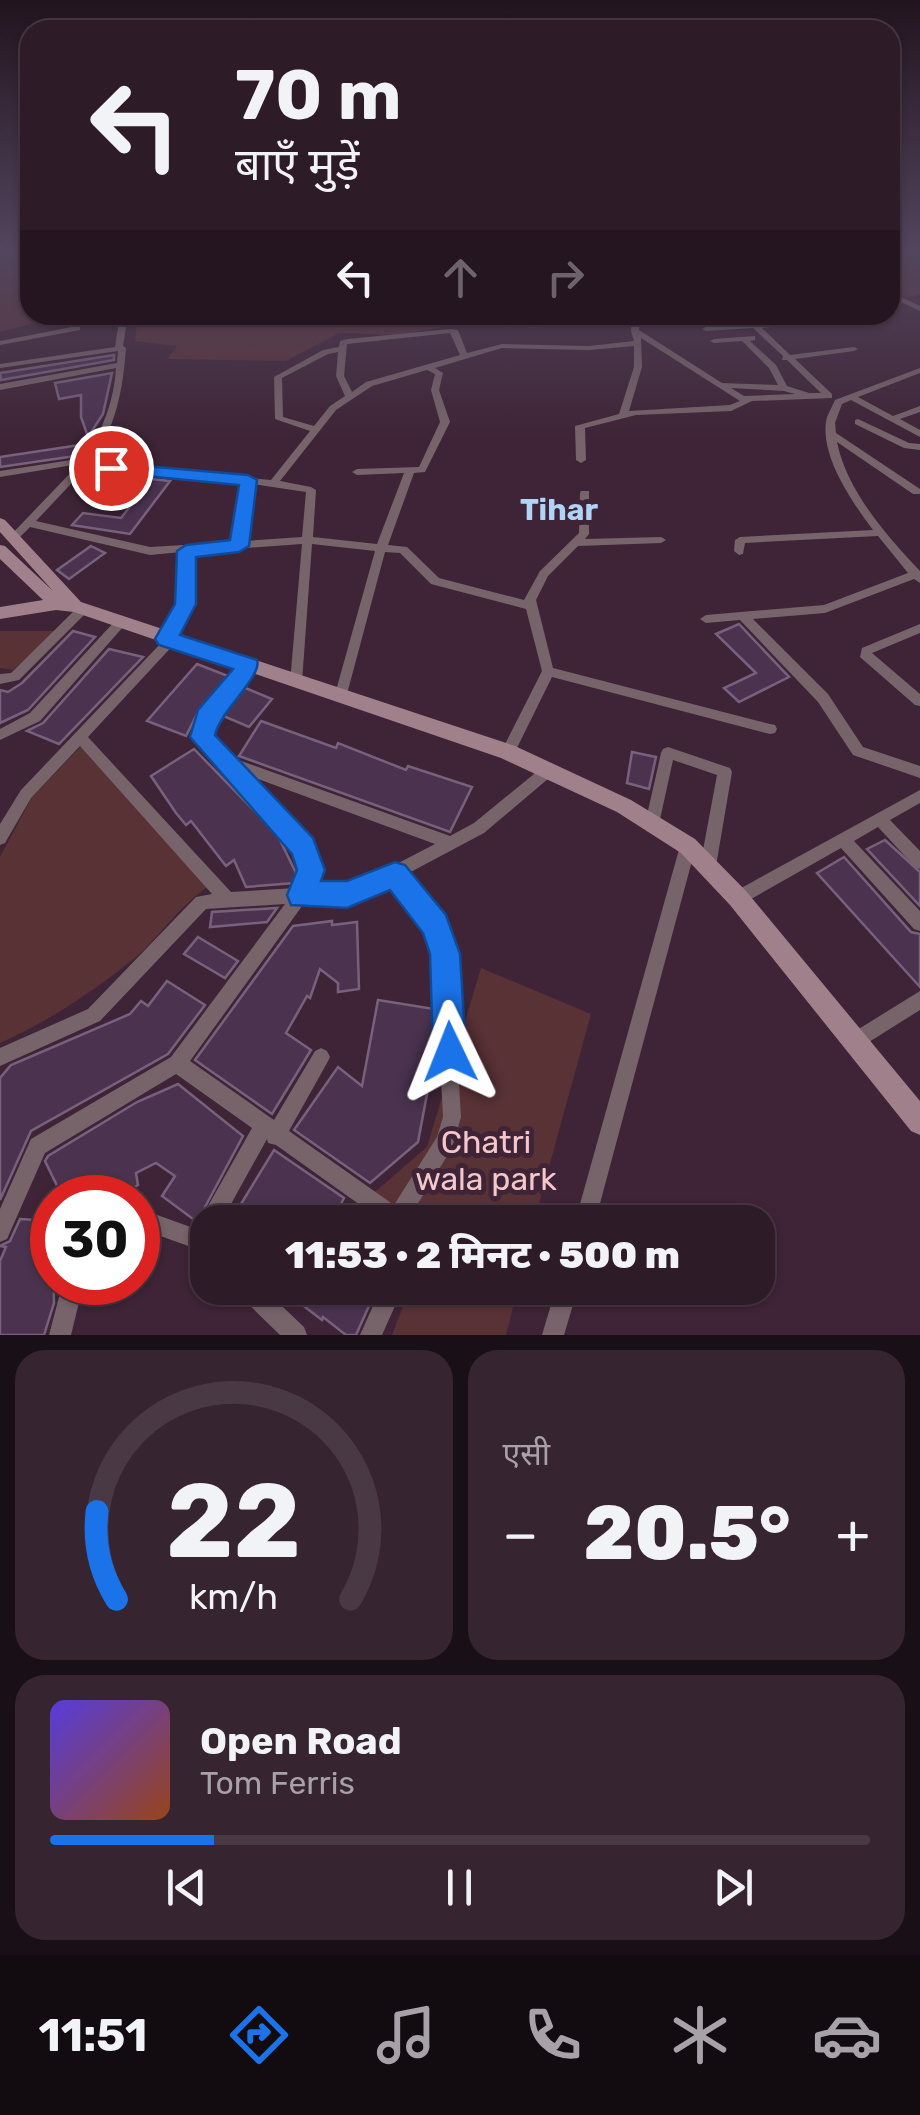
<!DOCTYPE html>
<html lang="hi">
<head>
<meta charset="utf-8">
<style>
  :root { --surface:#2e1b28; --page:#362430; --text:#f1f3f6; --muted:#a7a1a8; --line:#493945; --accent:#1a73e8 }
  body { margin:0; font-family:Rubik,"Noto Sans Devanagari",sans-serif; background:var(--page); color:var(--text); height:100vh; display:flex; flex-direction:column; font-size:38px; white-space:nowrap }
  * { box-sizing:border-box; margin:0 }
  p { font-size:32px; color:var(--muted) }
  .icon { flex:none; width:55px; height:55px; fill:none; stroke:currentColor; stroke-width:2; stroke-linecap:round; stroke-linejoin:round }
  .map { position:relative; height:1335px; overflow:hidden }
  .drawer { display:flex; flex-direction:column; gap:15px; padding:15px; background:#190f16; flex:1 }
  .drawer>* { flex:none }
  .hud { position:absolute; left:20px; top:20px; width:880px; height:305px; border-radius:30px; box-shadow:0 2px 8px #0004,0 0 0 2px var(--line); background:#2e1b28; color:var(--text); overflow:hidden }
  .speed { position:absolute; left:30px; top:1175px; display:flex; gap:20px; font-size:50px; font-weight:700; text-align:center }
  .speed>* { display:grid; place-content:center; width:130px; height:130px; border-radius:50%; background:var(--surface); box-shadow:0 2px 8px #0004,0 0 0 2px var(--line); line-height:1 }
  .speed .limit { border:15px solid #d22; background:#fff; color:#111 }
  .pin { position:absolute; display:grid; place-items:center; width:85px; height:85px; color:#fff; margin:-42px; border:5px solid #fff; border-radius:50%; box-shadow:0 2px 10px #0007 }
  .me { position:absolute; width:110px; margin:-55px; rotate:358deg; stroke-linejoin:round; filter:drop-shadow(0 0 8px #0008) }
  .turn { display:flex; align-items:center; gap:35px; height:210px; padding:0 50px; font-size:45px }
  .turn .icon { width:130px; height:130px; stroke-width:2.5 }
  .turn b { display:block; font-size:70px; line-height:85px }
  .lanes { display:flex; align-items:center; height:95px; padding:0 50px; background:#0003; justify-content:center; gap:50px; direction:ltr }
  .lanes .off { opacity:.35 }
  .big { font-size:75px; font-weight:800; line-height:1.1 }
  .drawer .widget { flex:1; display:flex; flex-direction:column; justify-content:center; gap:15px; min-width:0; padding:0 35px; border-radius:30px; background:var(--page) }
  .drawer .dial { align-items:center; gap:0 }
  .dial svg { height:260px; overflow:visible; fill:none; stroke:var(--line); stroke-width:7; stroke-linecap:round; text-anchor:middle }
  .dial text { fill:var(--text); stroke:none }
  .song { display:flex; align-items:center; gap:30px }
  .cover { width:120px; height:120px; border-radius:15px; background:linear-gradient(135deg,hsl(250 70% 55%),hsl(20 70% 35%)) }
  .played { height:10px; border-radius:5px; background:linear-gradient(90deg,var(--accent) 20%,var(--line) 20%) }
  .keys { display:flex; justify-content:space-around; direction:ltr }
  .heat { display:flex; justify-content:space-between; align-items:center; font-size:55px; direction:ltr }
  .drawer .tiles { flex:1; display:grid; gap:15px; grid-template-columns:1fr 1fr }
  .widget:last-child { grid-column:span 2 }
  .trip { position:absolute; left:190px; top:1205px; width:585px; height:100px; border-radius:30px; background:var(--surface); box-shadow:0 2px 8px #0004,0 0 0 2px var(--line); font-weight:800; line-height:100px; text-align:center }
  .tab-bar { display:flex; height:160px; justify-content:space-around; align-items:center; background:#120b10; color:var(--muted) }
  .tab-bar .icon { width:70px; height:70px }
  .tab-bar .selected { color:var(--accent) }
  .tab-bar b { font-size:45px; color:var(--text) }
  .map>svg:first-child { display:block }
</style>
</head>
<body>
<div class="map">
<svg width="920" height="1335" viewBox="0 0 920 1335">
  <rect width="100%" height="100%" fill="#3e2436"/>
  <g fill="#593236">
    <path d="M0,251H30V315H66L0,332Z"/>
    <path d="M890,251H920V294L907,298L890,290Z"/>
    <path d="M138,315H543L536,328L465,323L399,335L339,333L286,361L167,359L177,346L135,341Z"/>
    <path d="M0,631H57L13,670L0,668Z"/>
    <path d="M84,743L209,886C179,906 163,933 137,956C95,991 49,1021 0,1043V857L32,797Z"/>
    <path d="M481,968L591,1014L534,1222H396L369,1197L427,1147Z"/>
    <path d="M410,1288H518L506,1335H392Z"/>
  </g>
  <g fill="#4b3350" stroke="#77617c" stroke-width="2.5">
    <path d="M114,355V360L1,380L0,373Z"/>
    <path d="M112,373L103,414L88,437L81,417V395L59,399L55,383Z"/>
    <path d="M86,444L82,455L0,467V457Z"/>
    <path d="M121,476L170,481L130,534L72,525L83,513L121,518L143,490L112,486Z"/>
    <path d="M91,546L105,553L69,579L57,570Z"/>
    <path d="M739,624L789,677L739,702L724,688L756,673L716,634Z"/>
    <path d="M73,631L95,637L28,710L0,723V690L8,692L22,683Z"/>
    <path d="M109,649L143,657L59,744L27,731L43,723Z"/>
    <path d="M197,664L228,676L199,710L186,736L147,721Z"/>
    <path d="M243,687L272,699L249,727L221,715Z"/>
    <path d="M261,721L336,748L338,743L406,770L408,766L472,787L450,832L239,756Z"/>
    <path d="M194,749L277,834L297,875L294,883L246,887L234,860L226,866L191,821L186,825L176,813L151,776Z"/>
    <path d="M632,752L656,757L649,789L627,783Z"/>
    <path d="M885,840L920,872V906L867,849Z"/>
    <path d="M844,857L911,932L920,934V987L817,873Z"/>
    <path d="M277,908L267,922L210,927L212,912Z"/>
    <path d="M332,921V925L357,922L359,989L338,992V983L320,969L310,998L307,996L286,1033L311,1050L272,1114L195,1060L293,926Z"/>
    <path d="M198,937L238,961L225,978L184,954Z"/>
    <path d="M167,981L205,1005L168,1054L31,1131L0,1200V1078L11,1065L130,1014L141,1001L148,1006Z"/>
    <path d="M378,1000L434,1009L435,1034L421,1093L427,1094L418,1142L370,1183L294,1130L338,1067L362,1086Z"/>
    <path d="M178,1084L243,1136L197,1222L162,1196L175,1176L156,1163L136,1173L138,1185L117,1198H63L45,1161L48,1156L137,1102Z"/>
    <path d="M274,1150L344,1198L339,1208L360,1222H230Z"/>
    <path d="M20,1219L52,1221L54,1303L44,1335H0V1261L6,1247L0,1246L10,1241Z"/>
    <path d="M291,1288H377L356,1335H346L323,1317L322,1320L301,1304L305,1298Z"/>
  </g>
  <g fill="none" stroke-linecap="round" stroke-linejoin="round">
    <g stroke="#765f6f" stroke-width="2.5" stroke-dasharray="2.5 2.5" stroke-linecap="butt">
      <path d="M890,258L918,251"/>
      <path d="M137,320L251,315"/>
    </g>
    <g fill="#77646a" fill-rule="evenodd">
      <path d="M890,292L920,306V311L890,297Z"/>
      <path d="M120,315H128L123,346L126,348C123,389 116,430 89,464L271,480L310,431L275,419L274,377L323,350L339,347L340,341L348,339L450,329L458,330L467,353L502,344L589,346L634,341L631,331L632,315H640L639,330L722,383L778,385L769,368L742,341L714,343L710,341L714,339L755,336V340L750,341L776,365L787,386L809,393H821L787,360H782L783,356L753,328L706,331L702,329L706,327L748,323L740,315H748L757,323L819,317H822V321L762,328L790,355L854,347L858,349L854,351L795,359L832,394V398L752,401L731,411L636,415L585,428L586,460L581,463L576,460L575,426L619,414L634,367V346L589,350L502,348L435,368L443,373L439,390L450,422L425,472L414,473L388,545L407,547L439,578L524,600L540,571L579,533L580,493L581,491H589V534L585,539L661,537L666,540L661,543L578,546L548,576L536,600L553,668L770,724L775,725L777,729L775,733L770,734L552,677L513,756L508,758L503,756L501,752L542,671L526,609L431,584L400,553L385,552L347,694L346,698H336L335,694L375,551L312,544L302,682L300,685H292L290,682L302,544L191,552V604L173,637L177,641L88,737L231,892L296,888L303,870L298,851L219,765L196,737L202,712L245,663L249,661L255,666L213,718L210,736L230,757L450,836L474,823L545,765L550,763L555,765L557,769L555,773L484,833L405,875L450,938L461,1117L452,1148L409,1218L410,1222H384L276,1145L268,1143L267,1139L221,1222H208V1231L203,1229L200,1222L203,1215L252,1128L176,1074L45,1153L7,1239L0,1242V1209L31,1139L171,1057L285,904L206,909L100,1021L0,1066V1048L88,1009L196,897L212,894L80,746L31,798L5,843L0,845V824L21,790L162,642L160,639L179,604L181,552L150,555L30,527L16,541L12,542L7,539L79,464L0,477V471L84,458C103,430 114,401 116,368L0,390V384L117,363L118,351L0,368V364L115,347ZM450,333L460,355L366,382L352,392L344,376L347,344ZM641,338L740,401L730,405L629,411L642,367ZM338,352L336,376L345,396L330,406L314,426L283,417L282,378L328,354ZM427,370L435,374L431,390L440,422L419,467L357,469L352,472L357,475L404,473L377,544L313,537L316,490L311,487L280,481L336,410L372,386ZM731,388L784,391L795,394L744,396ZM85,469L243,483L234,542L150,547L36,521ZM253,484L306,492L302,537L245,541ZM247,775L435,844L358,884L312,887L319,870L309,842ZM391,882L434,941L443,1117L437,1137L394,1205L289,1131L327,1063L330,1057L327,1051L321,1048L315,1051L274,1120L190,1061L305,902L360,898Z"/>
      <path d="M708,315H735L731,317L701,320L697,318Z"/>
      <path d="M77,326H80V330L0,345V341Z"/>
      <path d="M920,368V373L858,397L893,416L920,406V412L900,419L920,430V437L851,400L842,404L835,423L836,433L920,489V494H913L837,442C847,491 886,535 920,571V583L914,579L825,613L753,619L828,694L863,747L920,766V778L853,755L818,702L740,620L706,623L700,619L706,615L824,605L908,573L878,536L745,543L743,554L739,555L734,551L735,540L740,537L873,530C853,503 821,458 826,422C827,415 832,407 835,400Z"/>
      <path d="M858,419L909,443L920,444V450L904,448L855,424V420Z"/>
      <path d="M83,605L89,609L87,612L19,680L0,684V674L11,673L79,606Z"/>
      <path d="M119,620L125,624L123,627L40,721L0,740V729L30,713L115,621Z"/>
      <path d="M920,624V633L872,653L920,694V706L915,705L860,657L862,648Z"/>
      <path d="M668,747L730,768L732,772L716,866L713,871L708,873L703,871L700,866L717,775L673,760L659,824L657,829L652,831L647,829L645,824L661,753L663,749Z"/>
      <path d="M920,790V803L890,820L920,851V869L915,867L878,827L854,841L920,911V931L914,929L841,848L744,903L738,905L732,903L730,898L732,893Z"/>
      <path d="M688,839L693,841L696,846L595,1222H575L680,846L683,841Z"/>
      <path d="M920,991V1010L861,1047L855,1050L849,1047L846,1041L849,1035Z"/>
      <path d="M138,1208L207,1233L208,1257L194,1248L138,1228Z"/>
      <path d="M63,1282H84L71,1335H49Z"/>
      <path d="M237,1288H263L304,1327L307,1335H280L240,1296Z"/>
      <path d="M381,1288H403L382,1335H360Z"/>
      <path d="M556,1288H578L564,1335H542Z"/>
    </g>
    <path fill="#a0818b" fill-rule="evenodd" d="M0,518L5,520L81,602L515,746L631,800L695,839L746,891L920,1101V1135L911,1131L730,905L681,853L617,812L501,758L74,612L56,610L0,619V607L43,600L0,559V545L5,546L53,591L0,532Z"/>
  </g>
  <linearGradient id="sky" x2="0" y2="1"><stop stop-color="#22141e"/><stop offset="0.57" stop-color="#52455d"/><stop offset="1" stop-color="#52455d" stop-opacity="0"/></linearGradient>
  <rect width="920" height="438" fill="url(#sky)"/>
  <path fill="#1a73e8" stroke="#114b97" stroke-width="2.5" d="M111,463L248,475L257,480L249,546L239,552L196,557V604L180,635L257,660C263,676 220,711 215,735L313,838L325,870L321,881H347L395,862L405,865L446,915L460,954L466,1052L461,1063L450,1068L438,1063L433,1052L430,954L423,933L390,890L347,908L291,905L287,895L297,870L292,854L190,737L198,710L233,669L159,645L155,639L175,604L177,551L186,545L230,540L239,485L105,472L102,468Z"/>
  <g text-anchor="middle" stroke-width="10" stroke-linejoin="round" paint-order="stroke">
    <g font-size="30" font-weight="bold" fill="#b1d3f5" stroke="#3e2436">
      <text x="559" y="520">Tihar</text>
    </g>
    <g font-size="32" fill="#f5c7ca" stroke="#3e2436">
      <text x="486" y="1153">Chatri<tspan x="486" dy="37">wala park</tspan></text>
    </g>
  </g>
</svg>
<div class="speed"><div class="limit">30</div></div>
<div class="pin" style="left:111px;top:468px;background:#d93025"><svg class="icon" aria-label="arrive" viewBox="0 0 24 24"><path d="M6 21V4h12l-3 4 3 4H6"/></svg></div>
<svg class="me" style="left:450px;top:1052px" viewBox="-20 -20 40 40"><path d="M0-17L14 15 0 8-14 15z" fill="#1a73e8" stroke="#fff" stroke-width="4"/></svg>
<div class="trip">11:53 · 2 मिनट · 500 m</div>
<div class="hud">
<div class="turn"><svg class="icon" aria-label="left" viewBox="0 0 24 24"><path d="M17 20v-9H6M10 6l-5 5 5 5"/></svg><div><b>70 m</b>बाएँ मुड़ें</div></div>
<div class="lanes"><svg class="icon" aria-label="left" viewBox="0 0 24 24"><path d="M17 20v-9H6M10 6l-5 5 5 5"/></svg><svg class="icon off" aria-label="ahead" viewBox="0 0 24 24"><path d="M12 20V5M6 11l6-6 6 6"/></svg><svg class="icon off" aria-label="right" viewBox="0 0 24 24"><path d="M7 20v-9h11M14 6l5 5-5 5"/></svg></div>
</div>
</div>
<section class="drawer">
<div class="tiles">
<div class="widget dial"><svg viewBox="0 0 100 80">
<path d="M14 69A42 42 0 1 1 86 69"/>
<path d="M14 69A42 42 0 0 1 8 42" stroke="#1a73e8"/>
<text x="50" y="56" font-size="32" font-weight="700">22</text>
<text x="50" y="72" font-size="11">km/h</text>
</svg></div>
<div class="widget"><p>एसी</p>
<div class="heat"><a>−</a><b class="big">20.5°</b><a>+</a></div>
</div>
<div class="widget">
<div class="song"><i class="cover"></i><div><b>Open Road</b><p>Tom Ferris</p></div></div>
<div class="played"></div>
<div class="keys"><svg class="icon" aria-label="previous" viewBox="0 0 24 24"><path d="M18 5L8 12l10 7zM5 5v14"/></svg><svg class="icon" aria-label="pause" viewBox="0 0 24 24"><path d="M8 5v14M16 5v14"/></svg><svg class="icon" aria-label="next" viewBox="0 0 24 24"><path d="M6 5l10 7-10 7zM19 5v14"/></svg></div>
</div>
</div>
</section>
<nav class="tab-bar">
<b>11:51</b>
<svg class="icon selected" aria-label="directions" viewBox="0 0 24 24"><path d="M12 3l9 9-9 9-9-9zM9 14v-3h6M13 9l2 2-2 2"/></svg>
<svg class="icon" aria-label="music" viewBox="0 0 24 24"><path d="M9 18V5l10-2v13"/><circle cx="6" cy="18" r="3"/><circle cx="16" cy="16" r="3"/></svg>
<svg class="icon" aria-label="phone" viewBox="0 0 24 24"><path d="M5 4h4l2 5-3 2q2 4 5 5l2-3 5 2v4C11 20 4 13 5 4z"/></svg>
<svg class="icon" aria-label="climate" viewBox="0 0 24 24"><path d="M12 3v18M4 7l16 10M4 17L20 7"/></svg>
<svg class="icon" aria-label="car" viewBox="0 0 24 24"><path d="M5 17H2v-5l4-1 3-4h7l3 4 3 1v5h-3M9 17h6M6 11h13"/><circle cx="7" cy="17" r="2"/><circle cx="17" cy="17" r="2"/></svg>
</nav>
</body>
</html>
